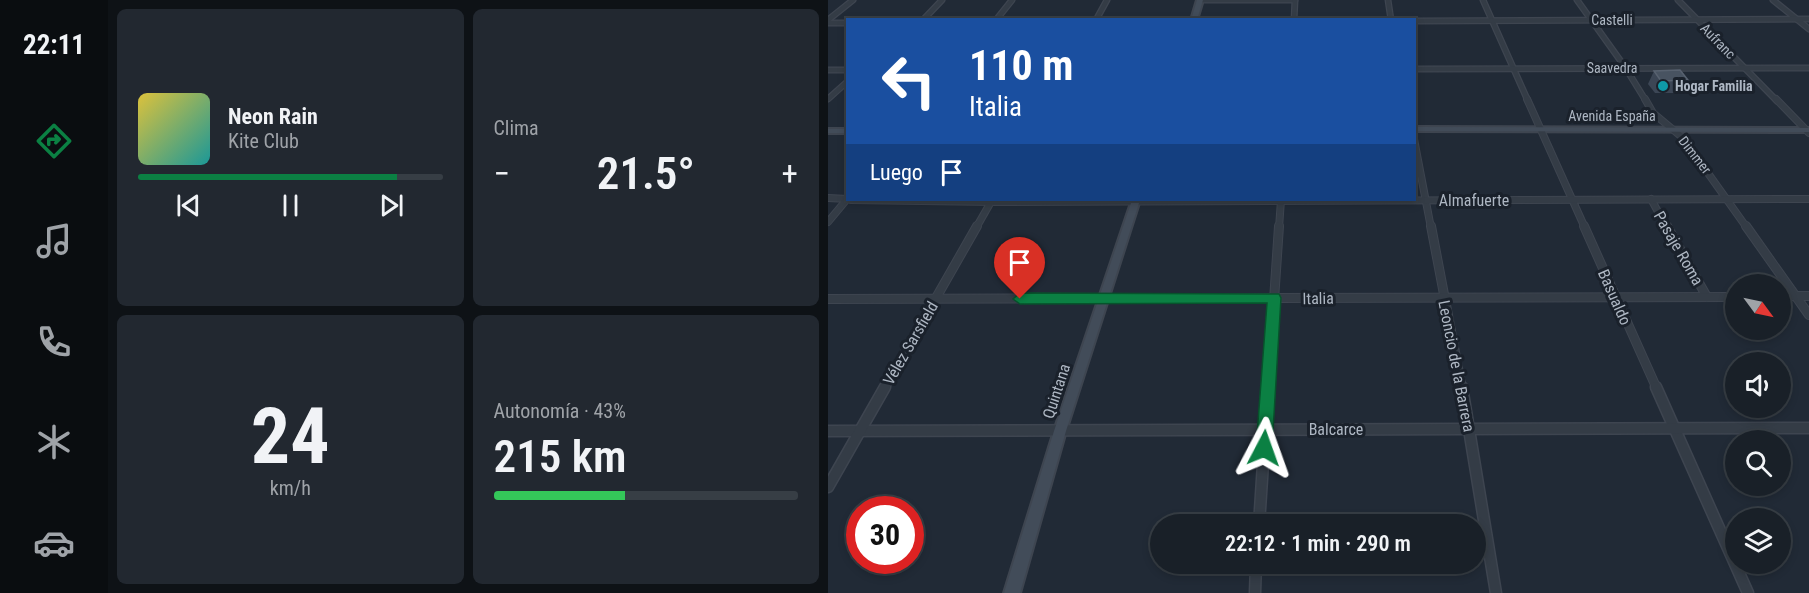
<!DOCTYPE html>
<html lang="es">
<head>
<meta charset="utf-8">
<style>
  :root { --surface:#192028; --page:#222830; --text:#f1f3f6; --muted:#9fa3a8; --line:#373e45; --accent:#0b8043 }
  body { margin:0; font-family:"Roboto Condensed",sans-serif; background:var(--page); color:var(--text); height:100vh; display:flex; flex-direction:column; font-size:22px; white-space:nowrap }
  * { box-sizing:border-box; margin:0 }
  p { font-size:20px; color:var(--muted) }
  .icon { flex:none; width:33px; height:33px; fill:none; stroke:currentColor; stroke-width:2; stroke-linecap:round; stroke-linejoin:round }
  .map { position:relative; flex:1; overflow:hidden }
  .details { display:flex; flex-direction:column; gap:9px; padding:9px; background:#0e1216; width:720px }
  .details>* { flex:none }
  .banner { position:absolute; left:18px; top:18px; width:570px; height:183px; border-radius:0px; box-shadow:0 3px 9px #0003,0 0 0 2px var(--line); background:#1a4fa0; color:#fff; overflow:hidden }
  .needle { width:39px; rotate:123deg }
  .tools { position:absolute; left:897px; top:274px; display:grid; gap:12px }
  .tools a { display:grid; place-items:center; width:66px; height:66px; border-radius:50%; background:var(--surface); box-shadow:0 3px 9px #0003,0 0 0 2px var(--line); font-size:30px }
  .speed { position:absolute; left:18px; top:496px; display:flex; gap:12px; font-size:30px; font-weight:700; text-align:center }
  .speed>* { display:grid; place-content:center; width:78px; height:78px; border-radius:50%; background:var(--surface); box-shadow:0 3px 9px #0003,0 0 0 2px var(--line); line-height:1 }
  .speed .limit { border:9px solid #d22; background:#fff; color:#111 }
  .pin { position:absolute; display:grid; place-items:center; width:51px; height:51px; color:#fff; margin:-62px -26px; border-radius:50% 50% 50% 0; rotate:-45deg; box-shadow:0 0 6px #0007 }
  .pin .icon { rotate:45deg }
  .me { position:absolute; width:66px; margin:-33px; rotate:4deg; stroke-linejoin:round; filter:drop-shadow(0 0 4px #0008) }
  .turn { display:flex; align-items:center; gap:21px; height:126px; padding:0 24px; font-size:27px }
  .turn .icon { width:78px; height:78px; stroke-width:2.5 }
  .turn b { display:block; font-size:42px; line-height:51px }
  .then { display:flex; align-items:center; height:57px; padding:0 24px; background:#0003; gap:12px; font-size:22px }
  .big { font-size:45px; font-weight:600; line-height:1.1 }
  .details .tile { flex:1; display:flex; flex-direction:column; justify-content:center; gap:9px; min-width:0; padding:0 21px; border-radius:9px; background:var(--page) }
  .details .dial { align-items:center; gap:0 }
  .dial b { font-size:78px; line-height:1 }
  .song { display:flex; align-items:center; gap:18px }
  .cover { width:72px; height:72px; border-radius:9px; background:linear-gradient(135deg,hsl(50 70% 55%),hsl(180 70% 35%)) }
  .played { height:6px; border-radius:3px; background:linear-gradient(90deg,var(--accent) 85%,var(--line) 85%) }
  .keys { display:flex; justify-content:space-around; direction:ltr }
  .heat { display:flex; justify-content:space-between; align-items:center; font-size:33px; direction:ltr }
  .charge { height:9px; border-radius:4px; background:linear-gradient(90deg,#34c759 43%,var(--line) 0) }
  .details .tiles { flex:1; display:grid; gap:9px; grid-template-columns:repeat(2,1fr) }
  .trip { position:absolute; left:322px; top:514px; width:336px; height:60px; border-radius:30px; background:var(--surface); box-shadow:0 3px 9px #0003,0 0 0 2px var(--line); font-weight:600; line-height:60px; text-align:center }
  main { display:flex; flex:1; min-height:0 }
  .tabs { display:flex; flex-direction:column; width:108px; justify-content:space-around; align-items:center; background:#0a0d10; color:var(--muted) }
  .tabs .icon { width:42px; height:42px }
  .tabs .selected { color:var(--accent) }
  .tabs b { font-size:27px; color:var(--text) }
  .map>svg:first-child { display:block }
</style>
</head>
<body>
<main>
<nav class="tabs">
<b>22:11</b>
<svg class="icon selected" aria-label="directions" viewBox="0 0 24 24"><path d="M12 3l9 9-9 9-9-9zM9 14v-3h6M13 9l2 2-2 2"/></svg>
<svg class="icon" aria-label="music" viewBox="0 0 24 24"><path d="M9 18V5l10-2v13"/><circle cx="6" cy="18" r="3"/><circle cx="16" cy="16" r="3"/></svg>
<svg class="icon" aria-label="phone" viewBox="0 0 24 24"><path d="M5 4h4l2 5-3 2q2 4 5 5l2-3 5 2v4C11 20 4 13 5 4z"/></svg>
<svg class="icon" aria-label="climate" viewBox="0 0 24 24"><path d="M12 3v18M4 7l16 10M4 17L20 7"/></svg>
<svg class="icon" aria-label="car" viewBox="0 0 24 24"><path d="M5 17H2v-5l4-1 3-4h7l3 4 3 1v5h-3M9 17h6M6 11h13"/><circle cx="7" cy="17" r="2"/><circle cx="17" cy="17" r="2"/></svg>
</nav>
<section class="details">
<div class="tiles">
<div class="tile">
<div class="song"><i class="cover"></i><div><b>Neon Rain</b><p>Kite Club</p></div></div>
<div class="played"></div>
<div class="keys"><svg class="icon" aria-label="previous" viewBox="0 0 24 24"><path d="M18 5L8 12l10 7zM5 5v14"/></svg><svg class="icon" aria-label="pause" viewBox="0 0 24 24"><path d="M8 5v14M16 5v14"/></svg><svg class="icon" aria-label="next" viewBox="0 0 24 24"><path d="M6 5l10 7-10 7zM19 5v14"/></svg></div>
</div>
<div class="tile"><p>Clima</p>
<div class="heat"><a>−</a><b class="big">21.5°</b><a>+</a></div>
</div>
<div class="tile dial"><b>24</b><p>km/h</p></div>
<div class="tile"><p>Autonomía · 43%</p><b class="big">215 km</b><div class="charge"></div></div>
</div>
</section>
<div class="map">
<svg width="981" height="593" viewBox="0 0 981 593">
  <rect width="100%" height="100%" fill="#212a36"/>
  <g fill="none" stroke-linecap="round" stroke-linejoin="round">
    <defs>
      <g id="street-far3">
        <path d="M372,0H467"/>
        <path d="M560,0L563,20"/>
        <path d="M655,0L700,101"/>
        <path d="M749,0L797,67L818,101"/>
        <path d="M850,0L949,101"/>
        <path d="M945,0L981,29"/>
        <path d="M0,20L25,0"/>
        <path d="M95,20L114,0"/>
        <path d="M168,20L184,0"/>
        <path d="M268,20L279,0"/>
        <path d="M466,20L467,0"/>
        <path d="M586,21L981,19"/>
        <path d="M0,23H20"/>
        <path d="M586,69L981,68"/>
        <path d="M0,70H20"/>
        <path d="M0,99L20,81"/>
      </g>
      <g id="street-far2">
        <path d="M699,99L757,228"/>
        <path d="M817,99L825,113L855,138L919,228"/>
        <path d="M948,99L981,133"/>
        <path d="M586,139L603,228"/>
        <path d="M0,198L20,199"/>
        <path d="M823,199L839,228"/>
        <path d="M23,200L163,202L981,199"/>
        <path d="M0,222L20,198"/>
        <path d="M148,228L164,200"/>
        <path d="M451,228L453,200"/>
      </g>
      <g id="street-far1">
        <path d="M603,226L634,389"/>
        <path d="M756,226L829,389"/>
        <path d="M839,226L879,297"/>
        <path d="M918,226L981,315"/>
        <path d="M952,296H981"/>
        <path d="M0,299L908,297"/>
        <path d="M56,389L149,226"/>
        <path d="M440,389L451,226"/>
      </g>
      <g id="street">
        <path d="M634,387L668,593"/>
        <path d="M828,387L920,593"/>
        <path d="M0,431L981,428"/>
        <path d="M0,487L57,387"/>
        <path d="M431,525L440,387"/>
        <path d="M427,593L428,564"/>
      </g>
      <g id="secondary">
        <path d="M369,0H375L369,20H363Z"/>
        <path d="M586,127L981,128V132L586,131Z"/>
        <rect x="0" y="129" width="20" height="4"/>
        <path d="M304,200H312L238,431L192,593H176L226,431Z"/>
      </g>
    </defs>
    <use href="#street-far3" stroke="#3e4550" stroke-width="7"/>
    <use href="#street-far2" stroke="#3e4550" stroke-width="8"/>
    <use href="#street-far1" stroke="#3e4550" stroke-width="10"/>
    <use href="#street" stroke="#3e4550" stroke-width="13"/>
    <use href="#secondary" stroke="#3e4550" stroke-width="4"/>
    <use href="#street-far3" stroke="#343c46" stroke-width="4.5"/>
    <use href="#street-far2" stroke="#343c46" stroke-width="6"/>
    <use href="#street-far1" stroke="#343c46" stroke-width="8"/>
    <use href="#street" stroke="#343c46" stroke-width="10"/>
    <use href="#secondary" fill="#424c59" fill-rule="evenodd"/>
  </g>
  <path fill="#3c4655" d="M826,71L860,80L853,93H827L820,84Z"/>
  <path fill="#485361" stroke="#586270" stroke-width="1.5" d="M852,70L860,80L833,81L826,71Z"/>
  <path fill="#0b8043" stroke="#07532c" stroke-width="1.5" d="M192,293L451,294L453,298L444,448L442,453L436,456L430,453L428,448L439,303L192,304L185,299Z"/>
  <circle fill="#0f9aa8" stroke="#1a212b" stroke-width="2" cx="835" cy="86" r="6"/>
  <g text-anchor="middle" stroke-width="6" stroke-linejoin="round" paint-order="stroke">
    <g font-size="14" fill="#aeb7c3" stroke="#1a212b">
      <text x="784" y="25">Castelli</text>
      <text transform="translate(890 41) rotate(46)" y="5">Aufranc</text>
      <text x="784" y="73">Saavedra</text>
      <text x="784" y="121">Avenida España</text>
      <text transform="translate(867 155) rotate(52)" y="5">Dimmer</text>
    </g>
    <g font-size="14" font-weight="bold" fill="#aeb7c3" stroke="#1a212b" text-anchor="start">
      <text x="847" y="91">Hogar Familia</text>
    </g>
    <g font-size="16" fill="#aeb7c3" stroke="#1a212b">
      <text x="646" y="206">Almafuerte</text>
      <text transform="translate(851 248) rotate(60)" y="6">Pasaje Roma</text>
      <text transform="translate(787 297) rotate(66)" y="6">Basualdo</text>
      <text transform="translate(490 298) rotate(-1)" y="6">Italia</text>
      <text transform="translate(82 343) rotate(-60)" y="6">Vélez Sarsfield</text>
      <text transform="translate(629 366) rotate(79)" y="6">Leoncio de la Barrera</text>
      <text transform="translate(228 391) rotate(-72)" y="6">Quintana</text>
      <text x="508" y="435">Balcarce</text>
    </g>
  </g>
</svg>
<div class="tools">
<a><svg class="needle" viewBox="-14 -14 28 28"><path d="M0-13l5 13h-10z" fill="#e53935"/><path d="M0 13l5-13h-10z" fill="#9fa3a8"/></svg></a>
<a><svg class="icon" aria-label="sound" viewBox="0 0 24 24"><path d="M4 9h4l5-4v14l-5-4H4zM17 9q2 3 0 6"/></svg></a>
<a><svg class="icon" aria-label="search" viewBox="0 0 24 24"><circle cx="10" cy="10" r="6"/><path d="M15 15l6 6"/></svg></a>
<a><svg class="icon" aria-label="layers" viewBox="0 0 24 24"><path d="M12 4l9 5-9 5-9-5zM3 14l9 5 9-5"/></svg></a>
</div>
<div class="speed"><div class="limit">30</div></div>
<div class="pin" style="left:192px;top:299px;background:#d93025"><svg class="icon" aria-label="arrive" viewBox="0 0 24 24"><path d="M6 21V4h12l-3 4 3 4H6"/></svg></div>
<svg class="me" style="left:436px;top:448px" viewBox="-20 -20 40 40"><path d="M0-17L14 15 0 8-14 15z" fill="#0b8043" stroke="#fff" stroke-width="4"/></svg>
<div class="trip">22:12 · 1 min · 290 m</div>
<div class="banner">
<div class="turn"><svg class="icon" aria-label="left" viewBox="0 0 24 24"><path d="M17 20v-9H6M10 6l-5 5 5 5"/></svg><div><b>110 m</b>Italia</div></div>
<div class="then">Luego<svg class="icon" aria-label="arrive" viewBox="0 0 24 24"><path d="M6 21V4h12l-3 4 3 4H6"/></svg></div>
</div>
</div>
</main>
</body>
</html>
